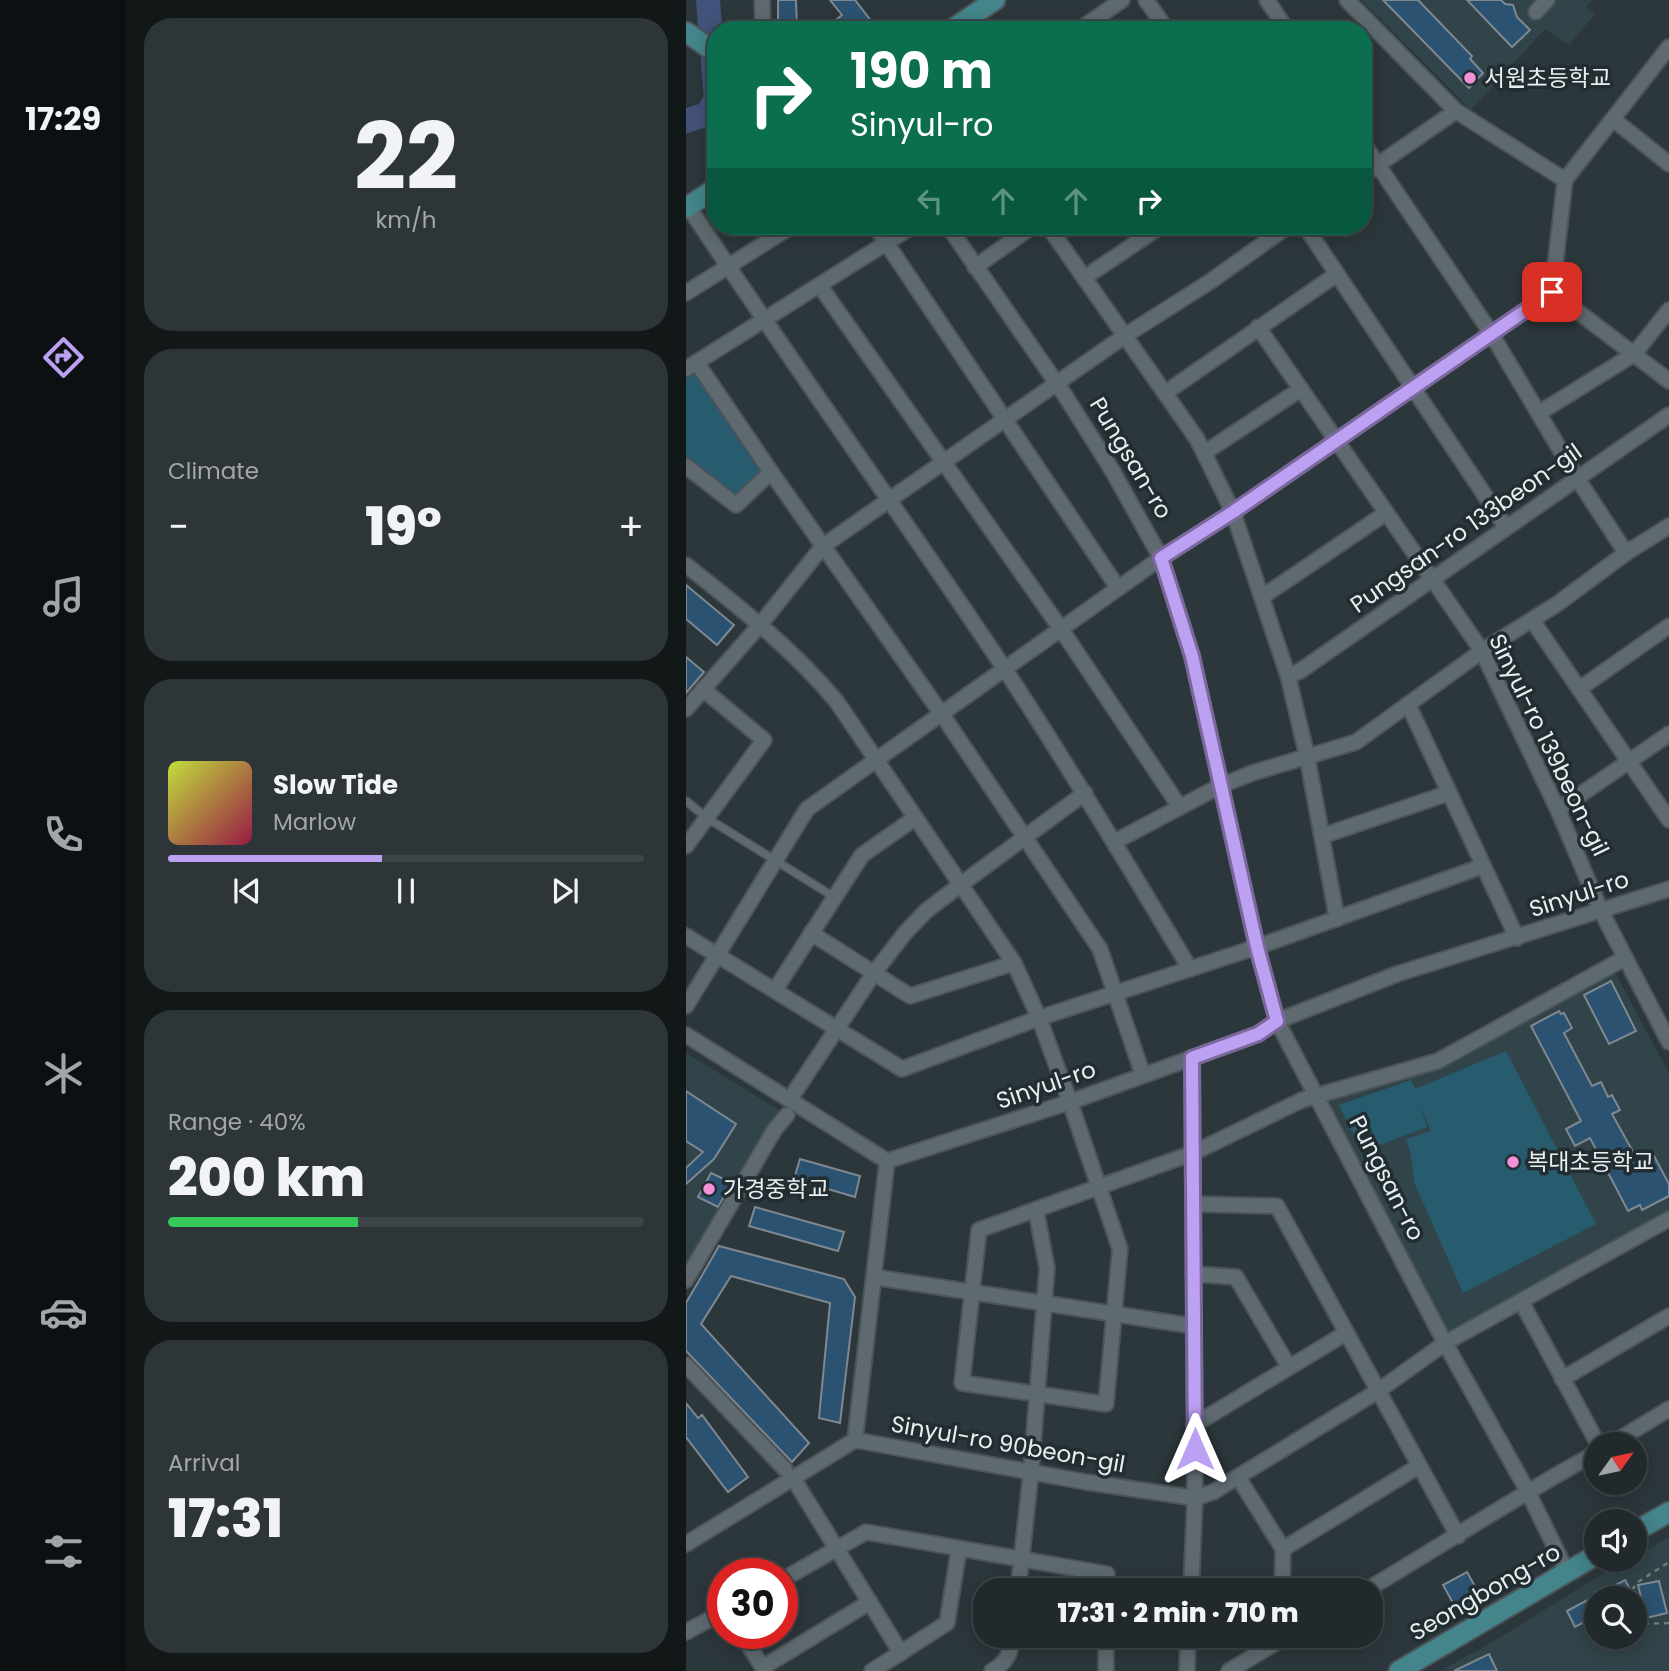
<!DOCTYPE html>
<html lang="en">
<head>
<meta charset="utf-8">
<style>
  :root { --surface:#21292c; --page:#2d3538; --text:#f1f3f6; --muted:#a2a6a9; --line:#3e4548; --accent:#bca0f2 }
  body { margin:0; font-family:Poppins,"Noto Sans KR",sans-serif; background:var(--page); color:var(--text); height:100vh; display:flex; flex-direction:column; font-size:26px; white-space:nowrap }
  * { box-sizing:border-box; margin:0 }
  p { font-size:23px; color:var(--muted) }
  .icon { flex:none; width:38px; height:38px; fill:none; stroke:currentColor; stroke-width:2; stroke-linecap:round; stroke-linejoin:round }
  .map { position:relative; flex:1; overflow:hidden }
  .side { display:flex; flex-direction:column; gap:18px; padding:18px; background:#121718; width:560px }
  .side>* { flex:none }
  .top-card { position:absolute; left:21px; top:21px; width:665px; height:214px; border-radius:28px; box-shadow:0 4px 18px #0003,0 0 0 2px var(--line); background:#0b6e4f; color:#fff; overflow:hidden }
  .needle { width:46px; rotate:57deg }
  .tools { position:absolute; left:898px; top:1432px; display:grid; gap:14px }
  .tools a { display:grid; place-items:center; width:63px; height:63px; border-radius:50%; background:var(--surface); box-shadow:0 4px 18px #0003,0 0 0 2px var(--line); font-size:35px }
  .speed { position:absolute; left:21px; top:1558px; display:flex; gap:14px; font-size:35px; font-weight:700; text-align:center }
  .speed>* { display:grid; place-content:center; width:91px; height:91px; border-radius:50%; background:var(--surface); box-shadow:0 4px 18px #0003,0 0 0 2px var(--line); line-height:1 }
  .speed .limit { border:10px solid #d22; background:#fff; color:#111 }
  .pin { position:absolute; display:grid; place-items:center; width:60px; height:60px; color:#fff; margin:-30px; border-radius:14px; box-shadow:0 4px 10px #0006 }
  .me { position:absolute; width:77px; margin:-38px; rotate:0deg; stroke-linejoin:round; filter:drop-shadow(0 0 5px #0008) }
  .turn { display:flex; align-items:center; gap:24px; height:147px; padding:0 28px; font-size:32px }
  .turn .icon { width:91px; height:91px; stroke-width:2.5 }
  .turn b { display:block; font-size:49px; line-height:60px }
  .lanes { display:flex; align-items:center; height:66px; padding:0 28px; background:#0003; justify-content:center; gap:35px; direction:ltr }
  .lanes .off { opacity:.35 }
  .big { font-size:52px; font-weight:800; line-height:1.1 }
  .side .card { flex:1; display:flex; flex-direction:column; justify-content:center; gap:10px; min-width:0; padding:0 24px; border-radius:28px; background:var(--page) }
  .side .dial { align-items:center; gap:0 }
  .dial b { font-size:91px; line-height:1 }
  .song { display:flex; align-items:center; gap:21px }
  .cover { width:84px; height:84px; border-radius:10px; background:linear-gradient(135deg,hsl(70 70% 55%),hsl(340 70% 35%)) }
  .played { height:7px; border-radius:4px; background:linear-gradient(90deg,var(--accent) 45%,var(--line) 45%) }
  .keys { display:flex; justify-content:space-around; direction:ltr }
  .heat { display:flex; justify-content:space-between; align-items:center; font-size:38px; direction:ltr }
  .charge { height:10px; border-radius:5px; background:linear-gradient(90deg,#34c759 40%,var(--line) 0) }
  .trip { position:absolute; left:287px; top:1578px; width:410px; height:70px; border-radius:28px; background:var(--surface); box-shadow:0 4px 18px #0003,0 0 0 2px var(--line); font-weight:800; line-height:70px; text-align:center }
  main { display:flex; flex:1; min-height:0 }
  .menu { display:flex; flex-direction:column; width:126px; justify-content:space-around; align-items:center; background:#0d1012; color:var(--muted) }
  .menu .icon { width:49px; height:49px }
  .menu .active { color:var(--accent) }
  .menu b { font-size:32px; color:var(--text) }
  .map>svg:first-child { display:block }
</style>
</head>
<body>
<main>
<nav class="menu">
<b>17:29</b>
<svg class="icon active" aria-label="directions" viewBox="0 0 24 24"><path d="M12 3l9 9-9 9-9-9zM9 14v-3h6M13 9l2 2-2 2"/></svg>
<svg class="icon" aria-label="music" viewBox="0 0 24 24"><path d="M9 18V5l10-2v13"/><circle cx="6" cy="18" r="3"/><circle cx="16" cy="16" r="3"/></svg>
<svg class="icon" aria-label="phone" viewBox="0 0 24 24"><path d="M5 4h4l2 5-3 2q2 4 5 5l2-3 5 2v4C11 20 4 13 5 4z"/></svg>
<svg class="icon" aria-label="climate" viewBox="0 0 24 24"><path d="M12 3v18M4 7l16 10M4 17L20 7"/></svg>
<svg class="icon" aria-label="car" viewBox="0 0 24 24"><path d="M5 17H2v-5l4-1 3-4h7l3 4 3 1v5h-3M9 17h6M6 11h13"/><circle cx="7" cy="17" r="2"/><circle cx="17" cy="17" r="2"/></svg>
<svg class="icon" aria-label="filters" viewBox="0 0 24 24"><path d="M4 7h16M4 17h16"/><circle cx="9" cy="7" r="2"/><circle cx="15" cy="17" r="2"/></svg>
</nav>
<section class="side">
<div class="card dial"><b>22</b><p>km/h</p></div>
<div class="card"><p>Climate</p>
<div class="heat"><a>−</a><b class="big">19°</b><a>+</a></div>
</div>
<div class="card">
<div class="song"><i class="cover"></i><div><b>Slow Tide</b><p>Marlow</p></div></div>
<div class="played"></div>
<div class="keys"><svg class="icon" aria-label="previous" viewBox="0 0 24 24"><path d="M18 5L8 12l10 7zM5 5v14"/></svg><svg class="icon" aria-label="pause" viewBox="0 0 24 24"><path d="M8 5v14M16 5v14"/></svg><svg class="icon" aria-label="next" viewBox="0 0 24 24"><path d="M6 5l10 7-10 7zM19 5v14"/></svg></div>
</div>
<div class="card"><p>Range · 40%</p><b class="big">200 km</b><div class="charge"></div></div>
<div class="card"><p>Arrival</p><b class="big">17:31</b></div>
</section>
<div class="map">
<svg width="983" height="1671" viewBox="0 0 983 1671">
  <rect width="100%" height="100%" fill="#2c373b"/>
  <g fill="#314449" fill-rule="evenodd">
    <path d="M676,0H906L900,7L909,14L883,45L859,29L785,110Z"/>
    <path d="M928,971L983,1073V1212L764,1333L643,1112V1106L647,1101L761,1066Z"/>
    <path d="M0,1053L93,1110L0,1268Z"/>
    <path d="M983,1537V1671H754L803,1644L931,1565L942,1559H948L949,1556ZM910,1598H948V1636H910Z"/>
  </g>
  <g fill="#265c6d">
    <path d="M9,371L77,472L52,497L0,457V376Z"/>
    <path d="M820,1051L910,1224L777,1293L728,1182L725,1155L720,1139L745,1131L735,1106L741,1127L676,1152L653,1105L725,1080L729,1089Z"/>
  </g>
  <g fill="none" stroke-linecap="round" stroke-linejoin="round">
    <path stroke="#43527a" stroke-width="24" d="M0,121L21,114L30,99L22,0"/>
  </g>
  <g fill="#2b5271" stroke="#7f8891" stroke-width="2">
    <path d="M92,0H110L111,30H92Z"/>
    <path d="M144,0H169L186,22L175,30H137L156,15Z"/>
    <path d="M697,0H732L786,56L784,59L797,73L783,88Z"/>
    <path d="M781,0H815L819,4L827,5L831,17L844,30L826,47Z"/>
    <path d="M0,585L48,625L31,645L0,619Z"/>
    <path d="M0,657L18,672L0,693Z"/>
    <path d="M925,981L950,1031L923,1044L898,995Z"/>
    <path d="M873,1011L875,1014L878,1013L886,1028L878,1033L906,1086L915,1082L922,1097L926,1095L934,1110L926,1114L951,1159L963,1153L965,1157L968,1156L983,1184V1196L956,1210L954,1205L942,1211L904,1138L889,1146L880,1129L895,1121L845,1026Z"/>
    <path d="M0,1091L50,1124L28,1159L0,1184V1168L17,1152L0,1141Z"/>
    <path d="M114,1159L174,1176L169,1197L108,1179Z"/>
    <path d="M25,1173L46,1183L32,1207L12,1197Z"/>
    <path d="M69,1207L158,1232L152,1251L63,1226Z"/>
    <path d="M33,1246L158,1279L169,1297L154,1423L133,1418L144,1303L45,1276L15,1324L123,1443L106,1462L0,1351V1303Z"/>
    <path d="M0,1403L12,1418L16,1415L62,1477L42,1492L0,1437Z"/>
    <path d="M781,1572L796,1599L772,1612L757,1585Z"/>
    <path d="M939,1580L949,1598H910V1616L889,1627L881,1611Z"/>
    <path d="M973,1581L981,1613L960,1618L952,1585Z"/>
    <path d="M803,1654L811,1671H768Z"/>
  </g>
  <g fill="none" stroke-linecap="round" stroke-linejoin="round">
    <defs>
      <path id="lane" d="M0,801L21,818L148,897"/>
      <g id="street">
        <path d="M76,0L77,30"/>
        <path d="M460,0L481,30"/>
        <path d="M581,0L601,30"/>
        <path d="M661,0L770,111L879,180"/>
        <path d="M850,12L861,0"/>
        <path d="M393,30L436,0"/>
        <path d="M927,119L983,164"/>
        <path d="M677,143L803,330L891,478L940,553"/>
        <path d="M677,175L770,111"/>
        <path d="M879,180L866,292L983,381"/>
        <path d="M879,180L983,47"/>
        <path d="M2,206C105,363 216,515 320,671C384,768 444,868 504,969"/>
        <path d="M189,226L432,588"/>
        <path d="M262,226L378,394L426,470L475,558L506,656L571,947L591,1021L759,1343L841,1490L881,1572"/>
        <path d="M362,226L511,439L547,512L602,676L621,756L651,919"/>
        <path d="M619,226L820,527"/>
        <path d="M289,267L347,226"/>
        <path d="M398,278L475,226"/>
        <path d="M134,286L375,629L493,806"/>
        <path d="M0,293L106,226"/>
        <path d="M572,327L796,651L872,810L915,911L983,1042"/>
        <path d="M11,363L85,472L255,713L414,949L457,1075"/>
        <path d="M0,369L227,226"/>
        <path d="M479,393L651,274"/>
        <path d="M853,413L948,354L983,310"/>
        <path d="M518,453L615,389"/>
        <path d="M0,466L50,505L85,472"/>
        <path d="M0,565C53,607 107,649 151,702L328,963L353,1018L384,1102L434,1249L420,1404L276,1383L293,1230L507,1153L616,1100L752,1061L939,958"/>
        <path d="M576,597L700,513"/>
        <path d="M846,620L983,820"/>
        <path d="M602,676L614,671L983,415"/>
        <path d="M893,689L983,626"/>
        <path d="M722,704L831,938"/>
        <path d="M0,709L74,625L137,546L440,335L525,281L602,226"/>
        <path d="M872,810L983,734"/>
        <path d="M636,836L763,793"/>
        <path d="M428,842L534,786L566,773L670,742L796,651L871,604L940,553L983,526"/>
        <path d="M0,846L78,740L17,689"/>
        <path d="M125,933L224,996L328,963"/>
        <path d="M0,936L216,1069L353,1018L571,947L797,866"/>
        <path d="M89,990L176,855L229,818"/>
        <path d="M0,1006L121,809L475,558L547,512L866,292"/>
        <path d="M0,1035L201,1161"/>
        <path d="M104,1099L188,973L219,933L240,911L274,885L399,793"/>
        <path d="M201,1161L384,1102L572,1034L591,1021L711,974L983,889"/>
        <path d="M507,1204L591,1206L772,1536"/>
        <path d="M507,1274L550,1277L603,1367"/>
        <path d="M188,1277L507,1326"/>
        <path d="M0,1280L89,1129L101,1115"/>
        <path d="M835,1301L912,1444"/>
        <path d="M0,1365L99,1469"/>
        <path d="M876,1379L983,1316"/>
        <path d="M508,1425L660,1333"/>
        <path d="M169,1440L400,1482L509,1498L527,1492L692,1391L759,1343L983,1219"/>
        <path d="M925,1444L983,1409"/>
        <path d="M552,1477L597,1549"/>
        <path d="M107,1478L215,1653"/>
        <path d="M0,1544L169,1440L201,1161"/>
        <path d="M96,1580L180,1532L421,1574V1591"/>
        <path d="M332,1591L345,1472L361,1268L350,1210"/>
        <path d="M505,1591L509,1498L506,1058"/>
        <path d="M596,1591L597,1549L733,1466"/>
        <path d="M679,1591C756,1545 831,1496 910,1453"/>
        <path d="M0,1632L37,1612"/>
        <path d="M55,1633L79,1671"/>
        <path d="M77,1667L184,1602"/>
        <path d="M186,1671L261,1623L273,1549"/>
        <path d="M306,1671C321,1662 325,1653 327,1636"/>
        <path d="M420,1671V1636"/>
        <path d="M501,1671L502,1636"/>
        <path d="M543,1671L601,1636"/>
      </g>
      <g id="secondary">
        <path d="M265,30L309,0"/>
        <path d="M0,32L30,53"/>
        <path d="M0,208L30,188"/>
        <path d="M948,1532L983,1512"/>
        <path d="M713,1671L910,1555"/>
      </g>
    </defs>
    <use href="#lane" stroke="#4b5458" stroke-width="10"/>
    <use href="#street" stroke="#4b5458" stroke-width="18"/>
    <use href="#secondary" stroke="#4b5458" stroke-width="23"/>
    <g stroke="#717a7d" stroke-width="2.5" stroke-dasharray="5 5" stroke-linecap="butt">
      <path d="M946,1590L952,1582L983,1562"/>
      <path d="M948,1624L983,1623"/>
    </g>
    <use href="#lane" stroke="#5e6a6f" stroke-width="7"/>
    <use href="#street" stroke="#5e6a6f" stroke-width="14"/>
    <use href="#secondary" stroke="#43858a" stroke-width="19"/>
  </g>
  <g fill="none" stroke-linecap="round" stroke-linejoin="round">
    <defs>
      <path id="route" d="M509,1449L506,1058L572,1034L591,1021L571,947L506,656L475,558L547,512L866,292"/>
    </defs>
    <use href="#route" stroke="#7a689d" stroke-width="18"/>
    <use href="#route" stroke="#bca0f2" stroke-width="12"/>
  </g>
  <g fill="#f391d6" stroke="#222d31" stroke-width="2.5">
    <circle cx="784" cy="78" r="7"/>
    <circle cx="827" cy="1162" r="7"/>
    <circle cx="23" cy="1189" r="7"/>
  </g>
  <g text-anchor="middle" stroke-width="7" stroke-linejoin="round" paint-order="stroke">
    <g font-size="23" fill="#e8eff1" stroke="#222d31" text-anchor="start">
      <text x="798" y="86">서원초등학교</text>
      <text x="841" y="1170">복대초등학교</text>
      <text x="37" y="1197">가경중학교</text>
    </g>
    <g font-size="23" fill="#e8eff1" stroke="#222d31">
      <text transform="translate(445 458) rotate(59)" y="8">Pungsan-ro</text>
      <text transform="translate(780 528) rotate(-35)" y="8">Pungsan-ro 133beon-gil</text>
      <text transform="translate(863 745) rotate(64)" y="8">Sinyul-ro 139beon-gil</text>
      <text transform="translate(893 894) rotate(-18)" y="8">Sinyul-ro</text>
      <text transform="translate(360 1085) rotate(-19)" y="8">Sinyul-ro</text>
      <text transform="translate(701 1178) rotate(63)" y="8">Pungsan-ro</text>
      <text transform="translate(322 1444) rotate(10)" y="8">Sinyul-ro 90beon-gil</text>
      <text transform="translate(799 1592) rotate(-30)" y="8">Seongbong-ro</text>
    </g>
  </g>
</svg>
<div class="tools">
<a><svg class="needle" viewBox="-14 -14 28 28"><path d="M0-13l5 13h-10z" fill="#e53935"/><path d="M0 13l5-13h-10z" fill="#a2a6a9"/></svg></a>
<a><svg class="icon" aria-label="sound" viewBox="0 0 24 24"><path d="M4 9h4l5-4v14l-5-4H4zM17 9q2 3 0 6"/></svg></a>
<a><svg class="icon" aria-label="search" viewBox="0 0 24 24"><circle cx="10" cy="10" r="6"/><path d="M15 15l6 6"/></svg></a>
</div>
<div class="speed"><div class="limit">30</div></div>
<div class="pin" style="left:866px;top:292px;background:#d93025"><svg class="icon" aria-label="arrive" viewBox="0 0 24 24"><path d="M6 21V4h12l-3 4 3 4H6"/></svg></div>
<svg class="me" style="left:509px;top:1449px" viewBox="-20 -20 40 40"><path d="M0-17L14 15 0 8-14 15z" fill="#bca0f2" stroke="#fff" stroke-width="4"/></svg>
<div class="trip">17:31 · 2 min · 710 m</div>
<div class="top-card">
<div class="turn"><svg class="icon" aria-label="right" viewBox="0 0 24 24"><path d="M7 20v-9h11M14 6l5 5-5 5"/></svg><div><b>190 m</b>Sinyul-ro</div></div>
<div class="lanes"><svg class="icon off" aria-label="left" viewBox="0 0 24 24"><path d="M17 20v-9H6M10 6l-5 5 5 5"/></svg><svg class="icon off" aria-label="ahead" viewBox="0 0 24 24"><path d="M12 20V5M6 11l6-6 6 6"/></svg><svg class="icon off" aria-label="ahead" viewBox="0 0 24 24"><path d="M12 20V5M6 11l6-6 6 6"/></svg><svg class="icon" aria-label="right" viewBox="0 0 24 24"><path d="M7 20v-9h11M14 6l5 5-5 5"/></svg></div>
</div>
</div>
</main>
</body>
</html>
